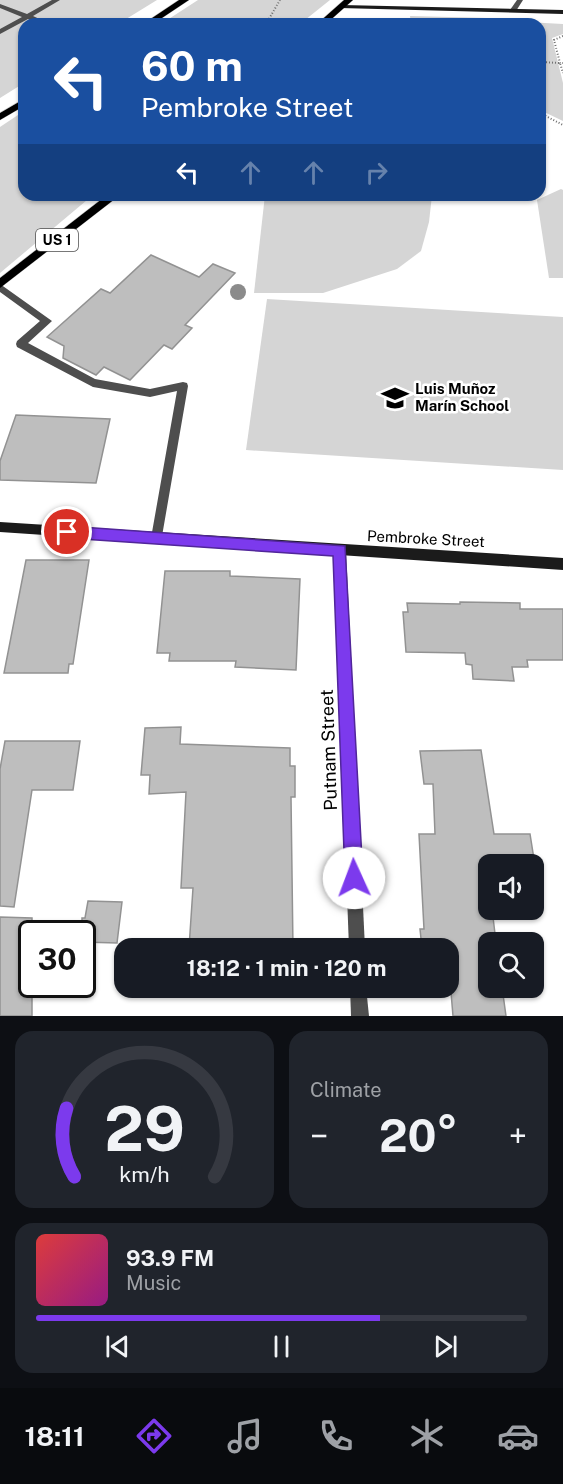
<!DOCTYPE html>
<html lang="en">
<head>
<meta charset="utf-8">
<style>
  :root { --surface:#171b24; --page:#20242c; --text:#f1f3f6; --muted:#9ea1a6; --line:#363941; --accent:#7c3aed }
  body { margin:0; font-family:"Public Sans",sans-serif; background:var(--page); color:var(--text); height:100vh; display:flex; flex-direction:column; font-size:22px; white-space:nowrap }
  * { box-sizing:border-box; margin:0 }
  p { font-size:20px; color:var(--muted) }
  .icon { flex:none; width:33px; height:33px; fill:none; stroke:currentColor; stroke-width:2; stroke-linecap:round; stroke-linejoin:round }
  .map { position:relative; height:1016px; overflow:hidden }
  .sheet { display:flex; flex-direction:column; gap:15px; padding:15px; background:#0d0f14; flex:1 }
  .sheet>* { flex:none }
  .hud { position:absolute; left:18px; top:18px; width:528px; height:183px; border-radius:18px; box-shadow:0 2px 4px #0004; background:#1a4fa0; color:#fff; overflow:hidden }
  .controls { position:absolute; left:478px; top:854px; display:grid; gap:12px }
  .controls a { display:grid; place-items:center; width:66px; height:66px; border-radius:12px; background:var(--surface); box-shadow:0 2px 4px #0004; font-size:30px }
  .speed { position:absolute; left:18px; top:920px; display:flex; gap:12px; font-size:30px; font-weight:700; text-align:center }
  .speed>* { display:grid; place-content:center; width:78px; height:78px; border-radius:50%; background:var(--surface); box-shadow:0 2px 4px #0004; line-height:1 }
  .speed .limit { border:3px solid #111; border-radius:9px; background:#fff; color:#111 }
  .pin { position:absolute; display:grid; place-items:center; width:51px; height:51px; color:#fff; margin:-26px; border:3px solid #fff; border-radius:50%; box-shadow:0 2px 6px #0007 }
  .me { position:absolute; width:66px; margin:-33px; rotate:358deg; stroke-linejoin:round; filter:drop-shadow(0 0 4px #0008) }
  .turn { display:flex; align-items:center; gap:21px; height:126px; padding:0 24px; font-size:27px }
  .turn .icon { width:78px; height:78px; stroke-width:2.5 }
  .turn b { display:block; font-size:42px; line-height:51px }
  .lanes { display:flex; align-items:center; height:57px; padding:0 24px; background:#0003; justify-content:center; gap:30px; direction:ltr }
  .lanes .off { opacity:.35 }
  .big { font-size:45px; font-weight:700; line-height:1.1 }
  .sheet .card { flex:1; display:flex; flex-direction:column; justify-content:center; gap:9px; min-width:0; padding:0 21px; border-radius:18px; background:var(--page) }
  .sheet .dial { align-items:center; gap:0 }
  .dial svg { height:156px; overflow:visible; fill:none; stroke:var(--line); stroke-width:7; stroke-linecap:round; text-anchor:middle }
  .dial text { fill:var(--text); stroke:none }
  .song { display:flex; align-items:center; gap:18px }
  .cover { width:72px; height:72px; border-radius:9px; background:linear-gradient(135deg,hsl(0 70% 55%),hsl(310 70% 35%)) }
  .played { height:6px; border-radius:3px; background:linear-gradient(90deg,var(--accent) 70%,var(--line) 70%) }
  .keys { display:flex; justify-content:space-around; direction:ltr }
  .heat { display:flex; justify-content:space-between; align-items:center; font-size:33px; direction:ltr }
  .sheet .tiles { flex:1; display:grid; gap:15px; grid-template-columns:1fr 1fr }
  .card:last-child { grid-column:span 2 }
  .trip { position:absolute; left:114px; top:938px; width:345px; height:60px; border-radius:18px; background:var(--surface); box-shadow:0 2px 4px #0004; font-weight:700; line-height:60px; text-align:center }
  .dock { display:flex; height:96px; justify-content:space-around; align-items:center; background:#090b0e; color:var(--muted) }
  .dock .icon { width:42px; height:42px }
  .dock .current { color:var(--accent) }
  .dock b { font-size:27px; color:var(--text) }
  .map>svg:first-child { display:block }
</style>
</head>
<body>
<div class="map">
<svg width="563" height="1016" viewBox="0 0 563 1016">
  <rect width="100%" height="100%" fill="#fff"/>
  <g fill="#d5d5d5">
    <path d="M0,0H157L118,24H24V83L0,98Z"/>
    <path d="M198,0H330L300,24H161Z"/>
    <path d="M410,16L487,18V20L563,24V34L552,38L563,83V121L540,110V24H411Z"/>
    <path d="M24,111V195H93L0,273V127Z"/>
    <path d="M561,189L563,190V278H549L537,200Z"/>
    <path d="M265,195H432L429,222L421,251L397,269L323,293H254Z"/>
    <path d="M267,299L563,317V470L246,450Z"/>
  </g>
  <g fill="#bebebe" stroke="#929292" stroke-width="1.5">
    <path d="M151,255L199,277L213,264L235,273L185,325L192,328L172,349L164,345L130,380L104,367L96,375L63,358L64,346L47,337L101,289L110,293Z"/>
    <path d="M16,415L110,419L96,483L0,480V461Z"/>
    <path d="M26,560H89L73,664H69L68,673H4Z"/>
    <path d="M165,571H230V576L300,579L296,670L235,667L236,661H169L170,653H157Z"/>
    <path d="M460,602L520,603V609H563V660H527L528,667H512L514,681L473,679L472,665L466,664L465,653L406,652L403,612H408L407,603L460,604Z"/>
    <path d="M181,727L180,744L290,748V766H295V797H291L293,948H189L193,888H181L186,792L149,794L150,775H141L145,728Z"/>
    <path d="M5,741H80L73,790H32L14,907L0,906V769Z"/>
    <path d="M481,750L494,834H530L540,897H534V864H489V909H492L496,942H489V987H502L506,1016H453L451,992L425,991L424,987H448V948H422L420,929H424L419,834H435L433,784H424L420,751Z"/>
    <path d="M88,901L122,902L117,943L82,942V918H85Z"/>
    <path d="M0,917L32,918V1016H0Z"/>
  </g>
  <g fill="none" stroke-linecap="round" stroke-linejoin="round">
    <defs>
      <g id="primary">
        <path d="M179,0H189L153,24H143Z"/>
        <path d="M344,0H353L326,24H317Z"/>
        <path d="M24,99V106L0,120V113Z"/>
        <path d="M107,195H120L0,288V278Z"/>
      </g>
    </defs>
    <use href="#primary" stroke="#dbdbdb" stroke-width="1"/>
    <g stroke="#707070" stroke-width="2" stroke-dasharray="1 2" stroke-linecap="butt">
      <path d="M266,24L280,0"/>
      <path d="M563,36L554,40L560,63H563"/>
      <path d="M540,62L560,63L563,73"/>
      <path d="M540,113L563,125"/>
    </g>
    <g fill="#4e4e4e" fill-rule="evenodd">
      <path d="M52,0H60L33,16L50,24H40L28,19L0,34V29L22,17L0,8V4L27,14Z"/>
      <path d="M517,0H523L516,11H512L510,10Z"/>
      <path d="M0,284L52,321L28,343L95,379L150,389L183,382L187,383L188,386L161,542L157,543L153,542L151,538L177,391L150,397L93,387L17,347L16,344L17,341L40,321L0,292Z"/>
    </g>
    <g fill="#4e4e4e" fill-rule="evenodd">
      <path d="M340,546L344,547L346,551L365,948H349L334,551L336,547Z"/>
      <path d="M350,987H366L369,1016H351Z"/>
    </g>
    <g fill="#1b1b1b" fill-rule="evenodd">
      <path d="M342,5L563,10V14L340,8V6Z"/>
      <path d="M0,522L563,558V570L0,532Z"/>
    </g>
    <use href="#primary" fill="#000" fill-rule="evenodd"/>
  </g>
  <circle fill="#8b8b8b" cx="238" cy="292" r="8"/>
  <path fill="#7c3aed" stroke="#51269a" stroke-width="1.5" d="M67,526L345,546L363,878L360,884L354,887L348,884L345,878L333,556L67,538L60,532Z"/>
  <defs>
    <symbol id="school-bare" viewBox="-9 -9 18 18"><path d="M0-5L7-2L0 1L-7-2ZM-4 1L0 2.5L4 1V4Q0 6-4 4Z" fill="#000" stroke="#fff" stroke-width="2.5" paint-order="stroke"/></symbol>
  </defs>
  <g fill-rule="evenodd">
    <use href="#school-bare" x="376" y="379" width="38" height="38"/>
  </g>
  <g text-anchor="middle" stroke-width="5" stroke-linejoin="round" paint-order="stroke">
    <rect fill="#fff" stroke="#4c4c4c" stroke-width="1.5" x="36" y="229" width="42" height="22" rx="4.5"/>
    <g font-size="14" font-weight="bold" fill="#000">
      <text x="57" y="245">US 1</text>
    </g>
    <g font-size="15" font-weight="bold" fill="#000" stroke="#fff" text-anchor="start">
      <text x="415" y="394">Luis Muñoz<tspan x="415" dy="17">Marín School</tspan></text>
    </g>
    <g font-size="15" fill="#000" stroke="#fff">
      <text transform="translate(426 539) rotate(3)" y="5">Pembroke Street</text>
    </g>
    <g font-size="18" fill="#000" stroke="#fff">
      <text transform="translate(329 750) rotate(-92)" y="6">Putnam Street</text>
    </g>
  </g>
</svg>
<div class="controls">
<a><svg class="icon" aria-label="sound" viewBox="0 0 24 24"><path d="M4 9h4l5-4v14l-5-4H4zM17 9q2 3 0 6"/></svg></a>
<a><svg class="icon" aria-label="search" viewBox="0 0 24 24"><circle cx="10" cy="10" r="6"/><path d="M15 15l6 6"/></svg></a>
</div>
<div class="speed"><div class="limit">30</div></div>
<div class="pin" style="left:67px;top:532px;background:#d93025"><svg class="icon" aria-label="arrive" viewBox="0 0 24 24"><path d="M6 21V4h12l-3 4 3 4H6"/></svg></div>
<svg class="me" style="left:354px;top:878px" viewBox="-20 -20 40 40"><circle r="19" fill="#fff"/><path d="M0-13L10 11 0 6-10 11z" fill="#7c3aed"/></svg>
<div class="trip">18:12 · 1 min · 120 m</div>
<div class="hud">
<div class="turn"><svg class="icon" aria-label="left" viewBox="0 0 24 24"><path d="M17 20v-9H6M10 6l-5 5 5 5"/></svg><div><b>60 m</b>Pembroke Street</div></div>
<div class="lanes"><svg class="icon" aria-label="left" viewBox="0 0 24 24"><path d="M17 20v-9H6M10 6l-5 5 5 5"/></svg><svg class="icon off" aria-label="ahead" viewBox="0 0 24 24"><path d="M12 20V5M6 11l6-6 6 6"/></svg><svg class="icon off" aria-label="ahead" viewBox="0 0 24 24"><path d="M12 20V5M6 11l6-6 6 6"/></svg><svg class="icon off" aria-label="right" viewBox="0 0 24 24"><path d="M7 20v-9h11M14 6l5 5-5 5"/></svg></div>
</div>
</div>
<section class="sheet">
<div class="tiles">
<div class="card dial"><svg viewBox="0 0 100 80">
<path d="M14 69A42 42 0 1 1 86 69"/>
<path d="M14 69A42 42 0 0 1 10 34" stroke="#7c3aed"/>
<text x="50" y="56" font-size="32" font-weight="700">29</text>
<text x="50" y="72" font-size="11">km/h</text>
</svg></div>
<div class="card"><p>Climate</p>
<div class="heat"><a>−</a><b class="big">20°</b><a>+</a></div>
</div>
<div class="card">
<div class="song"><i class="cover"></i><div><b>93.9 FM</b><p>Music</p></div></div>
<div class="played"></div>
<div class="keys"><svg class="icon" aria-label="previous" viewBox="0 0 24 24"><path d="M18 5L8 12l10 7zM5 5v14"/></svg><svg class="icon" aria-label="pause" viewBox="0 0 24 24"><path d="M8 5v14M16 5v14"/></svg><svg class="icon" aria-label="next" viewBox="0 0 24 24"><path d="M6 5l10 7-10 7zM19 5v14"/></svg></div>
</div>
</div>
</section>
<nav class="dock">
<b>18:11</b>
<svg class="icon current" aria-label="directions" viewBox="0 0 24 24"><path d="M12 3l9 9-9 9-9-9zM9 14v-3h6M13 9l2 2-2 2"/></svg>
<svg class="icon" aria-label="music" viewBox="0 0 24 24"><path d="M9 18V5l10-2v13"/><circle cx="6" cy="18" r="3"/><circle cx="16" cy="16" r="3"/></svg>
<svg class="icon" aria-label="phone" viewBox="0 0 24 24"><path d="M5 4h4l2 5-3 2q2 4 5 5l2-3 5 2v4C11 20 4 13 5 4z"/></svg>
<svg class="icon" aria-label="climate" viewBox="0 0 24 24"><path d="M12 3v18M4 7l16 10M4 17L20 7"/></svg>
<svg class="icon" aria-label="car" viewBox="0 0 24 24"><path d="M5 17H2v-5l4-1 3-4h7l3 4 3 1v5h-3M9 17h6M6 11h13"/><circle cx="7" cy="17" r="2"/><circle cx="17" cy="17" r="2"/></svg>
</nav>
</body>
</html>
